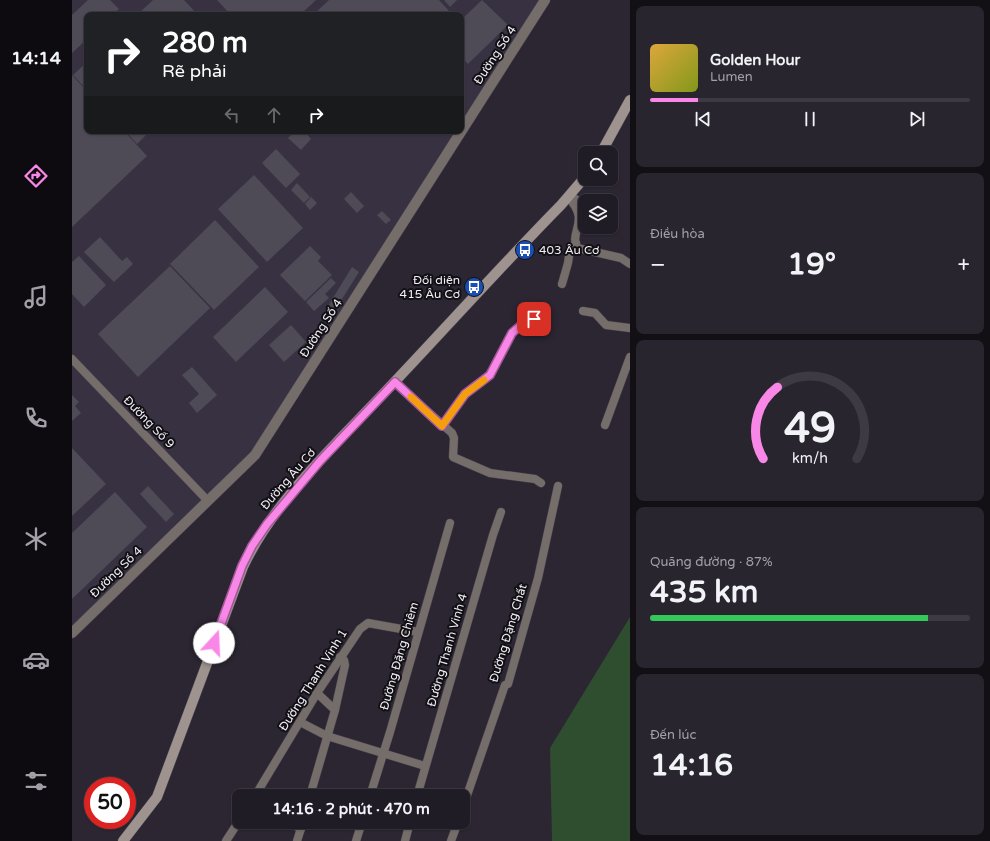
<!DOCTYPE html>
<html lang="vi">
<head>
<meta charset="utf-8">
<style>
  :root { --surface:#201c26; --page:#28252e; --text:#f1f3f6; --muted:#a2a1a7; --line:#3d3a43; --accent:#f987e8 }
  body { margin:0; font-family:"Varela Round",sans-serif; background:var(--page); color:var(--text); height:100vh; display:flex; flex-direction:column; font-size:15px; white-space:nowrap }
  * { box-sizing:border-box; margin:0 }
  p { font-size:13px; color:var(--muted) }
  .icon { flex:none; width:22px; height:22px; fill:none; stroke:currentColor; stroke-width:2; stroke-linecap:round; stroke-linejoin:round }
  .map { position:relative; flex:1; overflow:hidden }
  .sheet { display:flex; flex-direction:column; gap:6px; padding:6px; background:#120f15; width:360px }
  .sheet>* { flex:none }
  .hud { position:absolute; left:12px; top:12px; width:380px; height:122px; border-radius:8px; box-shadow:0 1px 3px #0004,0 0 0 1px var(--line); background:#202124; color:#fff; overflow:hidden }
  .controls { position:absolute; left:506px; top:146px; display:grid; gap:8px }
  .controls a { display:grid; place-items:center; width:40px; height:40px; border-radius:8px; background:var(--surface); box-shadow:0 1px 3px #0004,0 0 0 1px var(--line); font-size:20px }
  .speed { position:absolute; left:12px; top:777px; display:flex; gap:8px; font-size:20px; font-weight:700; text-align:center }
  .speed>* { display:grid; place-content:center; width:52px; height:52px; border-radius:50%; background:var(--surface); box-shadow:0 1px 3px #0004,0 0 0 1px var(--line); line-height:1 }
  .speed .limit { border:6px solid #d22; background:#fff; color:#111 }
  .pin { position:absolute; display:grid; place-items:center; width:34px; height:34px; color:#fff; margin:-17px; border-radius:8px; box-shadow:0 2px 6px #0006 }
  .me { position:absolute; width:44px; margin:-22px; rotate:20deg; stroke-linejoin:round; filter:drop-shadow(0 0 3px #0008) }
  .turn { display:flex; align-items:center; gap:14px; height:84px; padding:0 12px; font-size:18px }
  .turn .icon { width:52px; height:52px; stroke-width:2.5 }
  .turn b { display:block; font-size:28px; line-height:34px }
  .lanes { display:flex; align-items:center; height:38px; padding:0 12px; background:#0003; justify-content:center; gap:20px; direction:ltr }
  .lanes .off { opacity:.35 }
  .big { font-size:30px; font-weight:800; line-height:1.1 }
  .sheet .card { flex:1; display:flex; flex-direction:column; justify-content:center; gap:6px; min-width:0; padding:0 14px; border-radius:8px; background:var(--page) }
  .sheet .dial { align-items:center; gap:0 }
  .dial svg { height:104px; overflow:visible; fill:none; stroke:var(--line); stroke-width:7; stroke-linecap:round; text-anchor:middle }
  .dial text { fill:var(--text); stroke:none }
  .song { display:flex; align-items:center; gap:12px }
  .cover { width:48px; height:48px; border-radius:6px; background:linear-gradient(135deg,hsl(40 70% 55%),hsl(70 70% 35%)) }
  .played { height:4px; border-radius:2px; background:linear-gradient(90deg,var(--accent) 15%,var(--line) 15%) }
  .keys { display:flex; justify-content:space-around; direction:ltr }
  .heat { display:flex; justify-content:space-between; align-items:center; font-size:22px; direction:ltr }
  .charge { height:6px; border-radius:3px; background:linear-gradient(90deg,#34c759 87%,var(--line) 0) }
  .trip { position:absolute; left:160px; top:789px; width:238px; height:40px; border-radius:8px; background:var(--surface); box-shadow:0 1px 3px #0004,0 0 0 1px var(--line); font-weight:800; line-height:40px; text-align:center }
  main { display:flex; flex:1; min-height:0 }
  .dock { display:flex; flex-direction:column; width:72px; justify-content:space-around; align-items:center; background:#0d0b0f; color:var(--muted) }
  .dock .icon { width:28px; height:28px }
  .dock .on { color:var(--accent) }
  .dock b { font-size:18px; color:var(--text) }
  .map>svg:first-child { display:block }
</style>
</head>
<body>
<main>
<nav class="dock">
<b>14:14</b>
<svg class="icon on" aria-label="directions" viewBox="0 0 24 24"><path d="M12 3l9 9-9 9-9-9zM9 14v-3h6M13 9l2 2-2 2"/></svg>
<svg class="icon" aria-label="music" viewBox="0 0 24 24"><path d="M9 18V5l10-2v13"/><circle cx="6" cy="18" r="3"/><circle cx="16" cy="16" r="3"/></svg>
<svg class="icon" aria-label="phone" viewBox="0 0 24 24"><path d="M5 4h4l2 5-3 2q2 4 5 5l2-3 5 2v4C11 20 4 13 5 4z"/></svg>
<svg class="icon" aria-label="climate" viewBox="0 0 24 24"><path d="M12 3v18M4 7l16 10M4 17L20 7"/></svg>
<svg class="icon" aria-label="car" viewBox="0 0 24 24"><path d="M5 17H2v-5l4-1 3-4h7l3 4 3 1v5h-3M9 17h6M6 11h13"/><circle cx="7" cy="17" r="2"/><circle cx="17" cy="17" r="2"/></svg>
<svg class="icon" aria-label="filters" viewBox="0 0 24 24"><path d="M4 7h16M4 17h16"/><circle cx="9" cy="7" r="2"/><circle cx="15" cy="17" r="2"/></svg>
</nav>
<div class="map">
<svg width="558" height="841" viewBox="0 0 558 841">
  <rect width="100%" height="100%" fill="#2b2632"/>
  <path fill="#383142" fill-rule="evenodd" d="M0,0H474L183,455L0,631ZM15,15H389V131H15Z"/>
  <path fill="#2f4d2f" d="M558,617V841H480L478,748Z"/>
  <g fill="#4e4a56">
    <path d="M16,0H38L47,9L40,15H15V39L0,53V15Z"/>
    <path d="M81,0H112L126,15H65Z"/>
    <path d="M145,0H244L228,15H159Z"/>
    <path d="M257,0H367L377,11L373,15H241Z"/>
    <path d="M372,0H385L378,7Z"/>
    <path d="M410,0L436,25L396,64L389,57V20Z"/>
    <path d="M15,62V90L1,75Z"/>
    <path d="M0,75L15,91V131H52L75,156L0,227Z"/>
    <path d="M53,131H78L65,144Z"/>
    <path d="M223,131H232L239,139L229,150L216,138Z"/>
    <path d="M204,149L228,174L214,188L190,163Z"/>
    <path d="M182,175L231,228L195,262L146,209Z"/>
    <path d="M225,183L238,197L232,203L219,190Z"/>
    <path d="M279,192L292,206L285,213L272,199Z"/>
    <path d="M239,197L245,203L238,210L233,204Z"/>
    <path d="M310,211L319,220L314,224L305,215Z"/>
    <path d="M143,220L187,267L142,310L98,264Z"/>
    <path d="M28,237L50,261L55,257L61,264L42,282L12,252Z"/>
    <path d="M238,246L249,257L246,261L260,275L233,301L208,275Z"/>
    <path d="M7,256L34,285L12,307L0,294V262Z"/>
    <path d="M98,266L138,308L66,377L26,334Z"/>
    <path d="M280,267L287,272L260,315L253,311Z"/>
    <path d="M259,278L264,283L253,294L257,298L242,311L234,302Z"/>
    <path d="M193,287L216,312L164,362L141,337Z"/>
    <path d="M219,325L234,342L212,362L197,345Z"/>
    <path d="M120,367L145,395L125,413L117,403L127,394L110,375Z"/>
    <path d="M0,395L7,402L3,406L9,413L0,421Z"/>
    <path d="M0,448L34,484L0,516Z"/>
    <path d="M76,486L102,514L94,522L68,494Z"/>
    <path d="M43,492L75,527L0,599V533Z"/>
  </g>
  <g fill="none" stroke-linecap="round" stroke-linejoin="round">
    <defs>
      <g id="minor">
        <path d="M496,197C519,222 497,230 505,248L549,258L558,264"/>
        <path d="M500,197L513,205"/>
        <path d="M490,284L496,263L498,249L504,243"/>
        <path d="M511,311L523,313L534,325L558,328"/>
        <path d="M0,359L136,501"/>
        <path d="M323,383L380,433L382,438L381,457L418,473L463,479L469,483"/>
        <path d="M533,425L558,357"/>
        <path d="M370,426L393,394L418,375L440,333L455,319H462"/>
        <path d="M263,710L273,665L272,660L268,657"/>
        <path d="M228,722L255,736L353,766"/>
        <path d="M183,796L245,693L288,629L296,623L346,632"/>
        <path d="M238,796L263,710L245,693"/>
        <path d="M298,796L318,732L378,523"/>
        <path d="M345,796L421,535L429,512"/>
        <path d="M391,807L433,685L436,684L466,578L486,486"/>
        <path d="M216,822L229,829"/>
        <path d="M154,841L167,821"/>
        <path d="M225,841L231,822"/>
        <path d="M284,841L290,822"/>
        <path d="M333,841L338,822"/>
        <path d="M379,841L386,822"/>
      </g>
      <path id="tertiary" d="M0,633L183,455L473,0"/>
      <g id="secondary">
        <path d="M529,153L558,100"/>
        <path d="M51,841L85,797L171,567C201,502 264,444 313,392C372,330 429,266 489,205L513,177"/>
      </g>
    </defs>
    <use href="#minor" stroke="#47424d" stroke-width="9"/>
    <use href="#tertiary" stroke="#47424d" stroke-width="11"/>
    <use href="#secondary" stroke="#47424d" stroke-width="11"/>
    <use href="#minor" stroke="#746d6a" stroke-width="8"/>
    <use href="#tertiary" stroke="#746d6a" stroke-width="10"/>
    <use href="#secondary" stroke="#9e938f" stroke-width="10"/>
  </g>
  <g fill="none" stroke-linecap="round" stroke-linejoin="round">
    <defs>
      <path id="route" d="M142,643L170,566L180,546L195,524L248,461L323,382L370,426L393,394L418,375L440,333L455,320L462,319"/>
    </defs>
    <use href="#route" stroke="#a25897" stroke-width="10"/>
    <use href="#route" stroke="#f987e8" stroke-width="7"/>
    <path stroke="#f59e0b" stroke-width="7" d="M339,397L370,426L393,394L412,380"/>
  </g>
  <defs>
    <symbol id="bus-disc" viewBox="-11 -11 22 22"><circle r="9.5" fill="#1a4fb4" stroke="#121015"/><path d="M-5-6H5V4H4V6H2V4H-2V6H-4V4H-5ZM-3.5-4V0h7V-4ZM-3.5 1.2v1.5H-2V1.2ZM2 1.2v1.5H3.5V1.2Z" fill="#fff"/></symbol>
  </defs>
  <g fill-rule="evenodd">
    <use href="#bus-disc" x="442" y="239" width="22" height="22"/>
    <use href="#bus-disc" x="391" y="276" width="22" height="22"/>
  </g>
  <g text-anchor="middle" stroke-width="4" stroke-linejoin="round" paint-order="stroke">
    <g font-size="12" fill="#f1eef5" stroke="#121015">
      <text transform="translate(423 55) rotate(-57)" y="4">Đường Số 4</text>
      <text transform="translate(249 328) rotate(-57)" y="4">Đường Số 4</text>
      <text transform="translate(77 422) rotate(46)" y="4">Đường Số 9</text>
      <text transform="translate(216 479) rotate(-49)" y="4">Đường Âu Cơ</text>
      <text transform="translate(44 572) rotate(-44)" y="4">Đường Số 4</text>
      <text transform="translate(436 633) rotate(-73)" y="4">Đường Đặng Chất</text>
      <text transform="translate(375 650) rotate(-74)" y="4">Đường Thanh Vinh 4</text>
      <text transform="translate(327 656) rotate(-74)" y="4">Đường Đặng Chiêm</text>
      <text transform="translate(241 680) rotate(-58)" y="4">Đường Thanh Vinh 1</text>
    </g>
    <g font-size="12" fill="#f1eef5" stroke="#121015" text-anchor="start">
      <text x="467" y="254">403 Âu Cơ</text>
      <text x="388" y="284" text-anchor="end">Đối diện<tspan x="388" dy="14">415 Âu Cơ</tspan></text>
    </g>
  </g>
</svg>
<div class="controls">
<a><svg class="icon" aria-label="search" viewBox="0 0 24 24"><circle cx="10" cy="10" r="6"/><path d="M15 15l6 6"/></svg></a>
<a><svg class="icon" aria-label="layers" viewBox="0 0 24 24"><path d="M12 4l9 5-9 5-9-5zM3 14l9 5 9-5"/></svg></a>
</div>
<div class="speed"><div class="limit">50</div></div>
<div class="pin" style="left:462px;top:319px;background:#d93025"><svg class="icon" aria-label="arrive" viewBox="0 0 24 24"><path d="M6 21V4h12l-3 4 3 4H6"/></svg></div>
<svg class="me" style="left:142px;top:643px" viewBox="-20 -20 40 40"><circle r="19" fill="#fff"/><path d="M0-13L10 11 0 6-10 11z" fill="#f987e8"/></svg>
<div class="trip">14:16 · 2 phút · 470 m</div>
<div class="hud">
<div class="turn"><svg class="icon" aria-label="right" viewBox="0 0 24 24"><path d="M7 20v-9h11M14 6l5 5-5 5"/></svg><div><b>280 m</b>Rẽ phải</div></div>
<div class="lanes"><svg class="icon off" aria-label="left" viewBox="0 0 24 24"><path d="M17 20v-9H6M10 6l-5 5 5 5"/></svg><svg class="icon off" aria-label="ahead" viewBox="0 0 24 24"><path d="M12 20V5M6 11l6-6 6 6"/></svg><svg class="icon" aria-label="right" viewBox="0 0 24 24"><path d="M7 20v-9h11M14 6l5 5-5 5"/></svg></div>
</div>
</div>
<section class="sheet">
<div class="card">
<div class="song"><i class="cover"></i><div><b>Golden Hour</b><p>Lumen</p></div></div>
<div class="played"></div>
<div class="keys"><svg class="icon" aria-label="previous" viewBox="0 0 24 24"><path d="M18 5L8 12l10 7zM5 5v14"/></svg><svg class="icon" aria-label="pause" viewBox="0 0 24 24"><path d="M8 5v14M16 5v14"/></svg><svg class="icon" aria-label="next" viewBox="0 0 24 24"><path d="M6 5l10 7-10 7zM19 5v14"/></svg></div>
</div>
<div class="card"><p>Điều hòa</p>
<div class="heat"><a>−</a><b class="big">19°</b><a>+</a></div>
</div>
<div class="card dial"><svg viewBox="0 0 100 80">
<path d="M14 69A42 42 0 1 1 86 69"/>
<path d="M14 69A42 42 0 0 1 25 14" stroke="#f987e8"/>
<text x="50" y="56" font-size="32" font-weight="700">49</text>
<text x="50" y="72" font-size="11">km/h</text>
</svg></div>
<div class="card"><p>Quãng đường · 87%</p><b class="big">435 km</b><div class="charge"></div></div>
<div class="card"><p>Đến lúc</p><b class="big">14:16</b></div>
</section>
</main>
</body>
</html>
